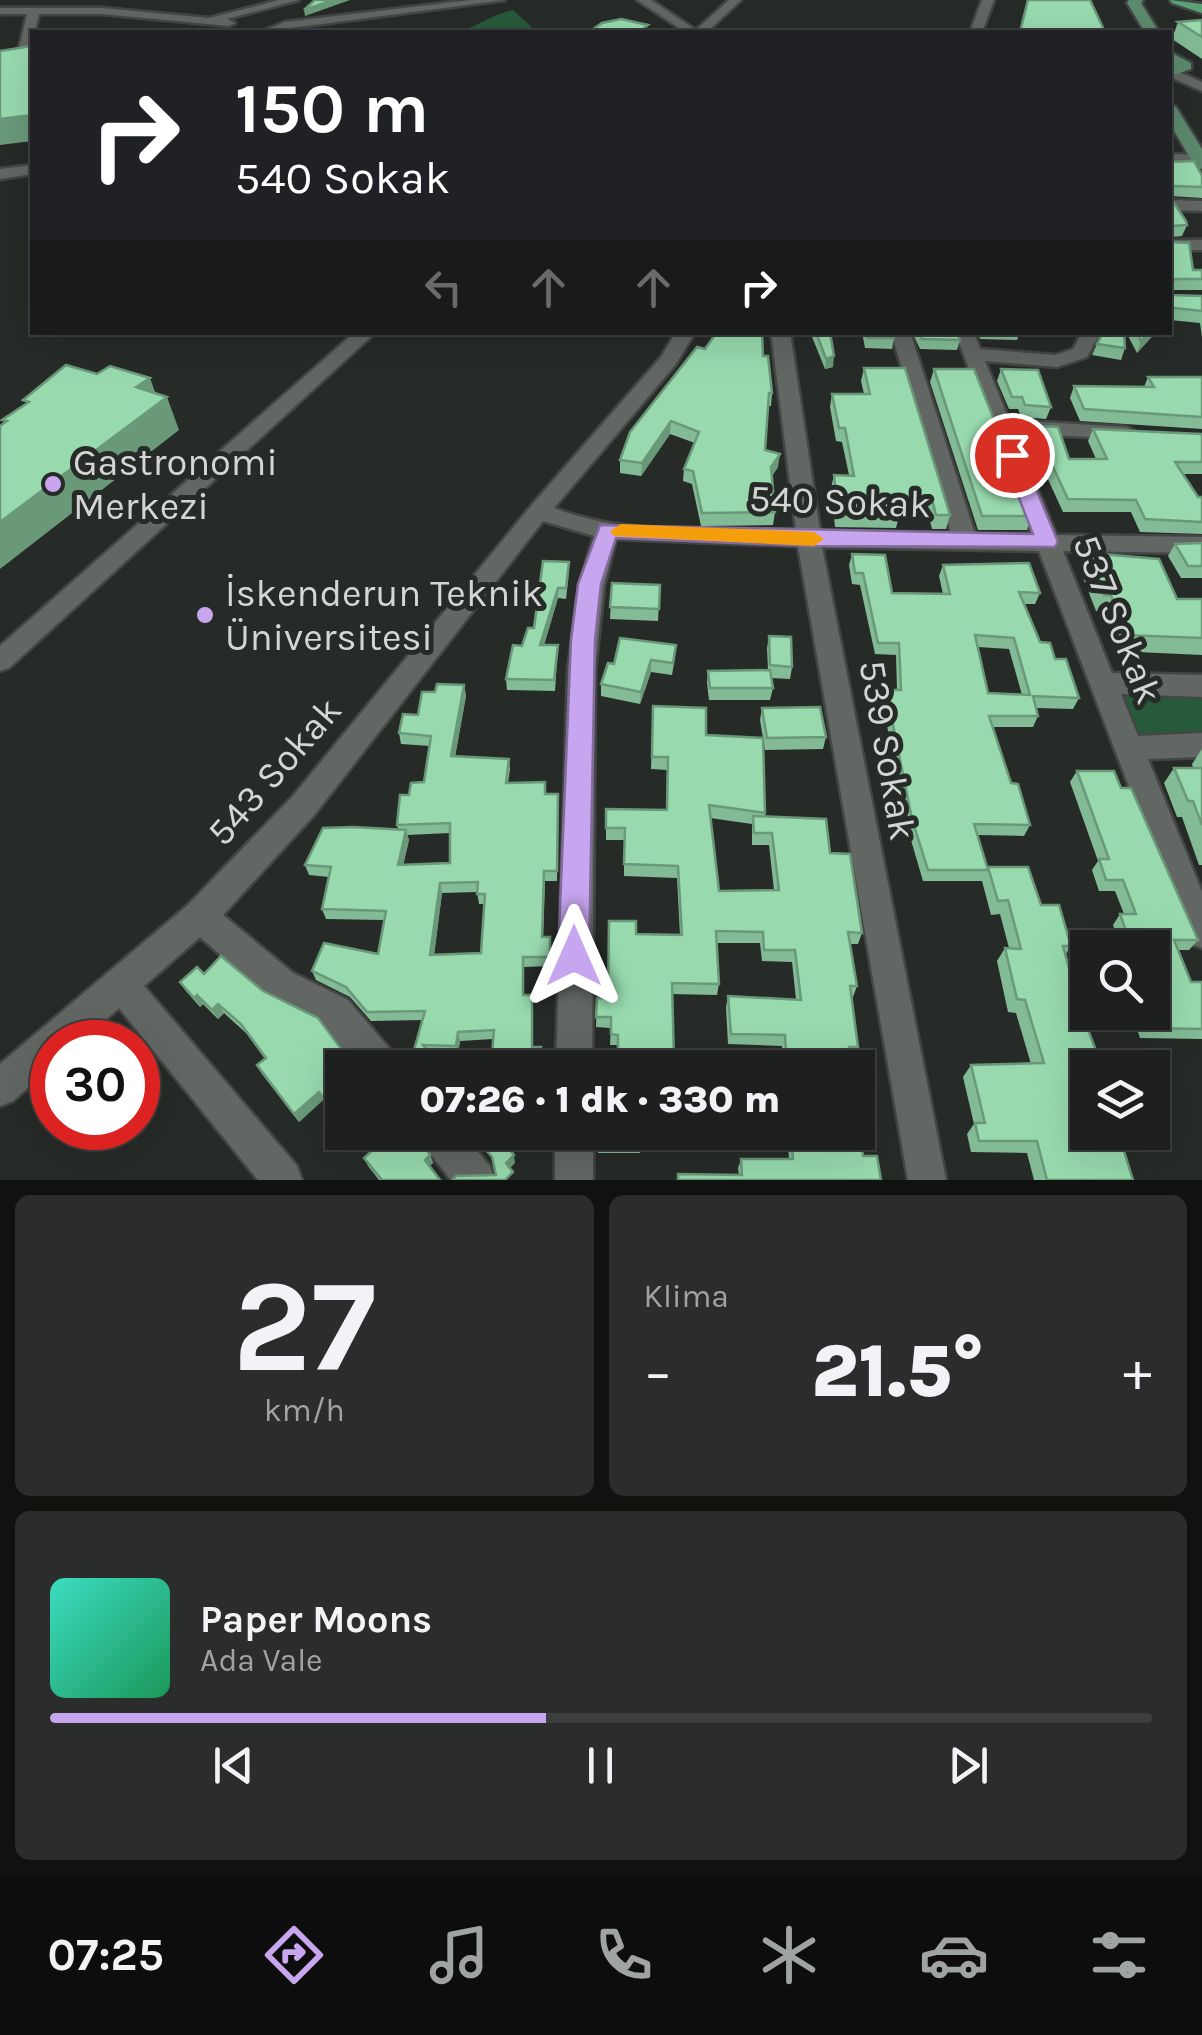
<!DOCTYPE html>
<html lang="tr">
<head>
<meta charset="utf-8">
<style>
  :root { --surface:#1d201e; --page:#2a2d2b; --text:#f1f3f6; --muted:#a0a3a4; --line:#3b3e3c; --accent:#c7a6ef }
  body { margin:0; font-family:Karla,sans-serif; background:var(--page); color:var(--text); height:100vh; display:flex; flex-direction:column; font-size:38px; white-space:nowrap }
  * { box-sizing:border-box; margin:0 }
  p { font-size:32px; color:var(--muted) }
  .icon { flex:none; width:55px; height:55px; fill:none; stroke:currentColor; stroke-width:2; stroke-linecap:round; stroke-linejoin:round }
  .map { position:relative; height:1180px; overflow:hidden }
  .side { display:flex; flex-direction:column; gap:15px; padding:15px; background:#101210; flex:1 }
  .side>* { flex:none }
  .top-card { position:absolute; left:30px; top:30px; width:1142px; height:305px; border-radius:0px; box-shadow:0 10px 40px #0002,0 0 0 2px var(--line); background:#202124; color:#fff; overflow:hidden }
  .fabs { position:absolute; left:1070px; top:930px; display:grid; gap:20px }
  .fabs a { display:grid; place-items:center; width:100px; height:100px; border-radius:0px; background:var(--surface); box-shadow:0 10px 40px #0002,0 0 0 2px var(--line); font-size:50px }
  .speed { position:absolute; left:30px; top:1020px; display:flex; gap:20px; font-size:50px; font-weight:700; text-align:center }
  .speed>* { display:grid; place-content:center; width:130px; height:130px; border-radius:50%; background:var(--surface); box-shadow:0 10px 40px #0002,0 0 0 2px var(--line); line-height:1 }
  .speed .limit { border:15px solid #d22; background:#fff; color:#111 }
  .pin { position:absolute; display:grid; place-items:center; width:85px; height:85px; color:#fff; margin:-42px; border:5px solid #fff; border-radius:50%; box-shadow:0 2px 10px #0007 }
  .me { position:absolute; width:110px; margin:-55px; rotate:0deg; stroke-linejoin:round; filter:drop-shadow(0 0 8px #0008) }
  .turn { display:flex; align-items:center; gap:35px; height:210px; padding:0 40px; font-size:45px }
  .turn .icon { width:130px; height:130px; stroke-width:2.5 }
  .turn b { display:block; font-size:70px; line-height:85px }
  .lanes { display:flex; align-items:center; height:95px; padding:0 40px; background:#0003; justify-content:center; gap:50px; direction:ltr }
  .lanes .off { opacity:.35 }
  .big { font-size:75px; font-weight:800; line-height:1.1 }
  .side .widget { flex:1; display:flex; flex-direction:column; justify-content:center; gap:15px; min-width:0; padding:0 35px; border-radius:15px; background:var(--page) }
  .side .dial { align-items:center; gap:0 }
  .dial b { font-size:130px; line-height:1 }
  .song { display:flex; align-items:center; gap:30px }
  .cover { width:120px; height:120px; border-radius:15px; background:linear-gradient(135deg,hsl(170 70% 55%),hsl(150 70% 35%)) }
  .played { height:10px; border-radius:5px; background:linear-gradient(90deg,var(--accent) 45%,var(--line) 45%) }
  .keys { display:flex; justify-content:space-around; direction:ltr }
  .heat { display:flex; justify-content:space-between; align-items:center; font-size:55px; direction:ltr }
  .side .tiles { flex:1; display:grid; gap:15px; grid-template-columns:1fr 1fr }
  .widget:last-child { grid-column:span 2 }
  .trip { position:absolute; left:325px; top:1050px; width:550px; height:100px; border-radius:0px; background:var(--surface); box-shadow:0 10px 40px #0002,0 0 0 2px var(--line); font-weight:800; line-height:100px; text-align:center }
  .tabs { display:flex; height:160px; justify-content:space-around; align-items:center; background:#0c0d0c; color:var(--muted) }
  .tabs .icon { width:70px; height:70px }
  .tabs .on { color:var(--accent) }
  .tabs b { font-size:45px; color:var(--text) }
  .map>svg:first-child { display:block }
</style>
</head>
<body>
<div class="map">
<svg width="1202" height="1180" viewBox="0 0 1202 1180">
  <rect width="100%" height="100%" fill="#272b28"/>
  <g fill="#275a3b">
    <path d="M513,10L537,32H458C479,26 488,16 513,10Z"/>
    <path d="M1122,690L1202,692V737L1140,739Z"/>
  </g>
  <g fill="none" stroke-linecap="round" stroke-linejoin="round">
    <defs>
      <g id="minor">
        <path d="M279,0H299L227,19L235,23L229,26L102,14H39L28,61L32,60V68L15,65L27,14H0V8H102L209,18Z"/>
        <path d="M471,0H505L260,32L285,22Z"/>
        <path d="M637,0H651L696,30L729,0H741L707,32H685Z"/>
        <path d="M982,0H994L982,32H970Z"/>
        <path d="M1170,68L1202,82V91L1170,77Z"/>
        <path d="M1170,154L1202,155V163L1170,162Z"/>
        <path d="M32,165V174L0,179V169Z"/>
        <path d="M1170,200L1202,201V211L1170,210Z"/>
        <rect x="1170" y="240" width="32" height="10"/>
        <path d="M355,332H376L9,668L0,671V646Z"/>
        <path d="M676,332H695L676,364L554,508C628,537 718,528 796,530L771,332H790L820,531L951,533L891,332H910L975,534H1032L955,332H974L980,349L1055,355L1073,349L1082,332H1101L1087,357L1057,367L985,361L1009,420L1126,427L1137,433L1126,439L1015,433L1056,535L1202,537V553L1063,551L1112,673L1202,675V697L1121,694L1138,736L1202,733V757L1148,759L1202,892V948L1190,944L1185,933L1039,551L822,547L946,1180H908L798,546L616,539L604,586L595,670L592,1068H556L568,670L579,586L594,536L543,521L315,814L223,915L293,973L348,1000L395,1055L400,1068H358L324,1024L269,997L200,937L144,986L297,1166L302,1180H258L119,1008L80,1042H52V1066L13,1101L0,1106V1064L188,905L293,796L531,506L661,357Z"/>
        <path d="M417,1132H461L490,1166L495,1180H451L423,1145Z"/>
        <rect x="555" y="1132" width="38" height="48"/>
      </g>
      <g id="major">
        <path d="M1129,0H1143L1141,3L1159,32H1145L1127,3Z"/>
        <path d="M1170,52L1191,63V69L1170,76V66L1174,65L1170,62Z"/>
        <path d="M1170,105L1176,107L1202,149V169L1196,168L1170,124Z"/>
      </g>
      <path id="highway" d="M1170,0L1202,4V13L1172,3Z"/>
    </defs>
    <use href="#minor" stroke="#434644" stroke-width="5"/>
    <use href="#major" stroke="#434644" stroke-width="5"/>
    <use href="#highway" stroke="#434644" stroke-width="5"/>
    <use href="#minor" fill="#636764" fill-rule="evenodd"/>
    <use href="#major" fill="#5c8a6d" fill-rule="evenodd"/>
    <use href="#highway" fill="#58a273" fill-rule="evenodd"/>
  </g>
  <g fill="#83bb96" fill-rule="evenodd">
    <path d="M1202,20V59L1172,39L1178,22Z"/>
    <path d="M1170,162L1202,176V198L1170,196Z"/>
    <path d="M1170,197L1187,225L1182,236L1172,237V242L1193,270H1202V290H1172V295L1202,296V337L1200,323L1170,320Z"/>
    <path d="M810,332H849L830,333L833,367L825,369Z"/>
    <path d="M862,332H893L894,338L892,349L865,348Z"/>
    <path d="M912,332H957L960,340L957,350L920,349Z"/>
    <path d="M978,332H1080L1076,336L1019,334L1017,340L980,339Z"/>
    <path d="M1126,332H1156L1137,353Z"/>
    <path d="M1097,344L1125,348L1121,360L1092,355Z"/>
    <path d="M705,349L763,356L772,393L771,406H768L765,450L778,467L772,476L775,512L773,525L701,526L692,484L683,481L684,469L695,443L670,434L641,476L620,473V460Z"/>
    <path d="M864,368L950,515L946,529H932L929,517L899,516L896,528L835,527L831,488L834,475H849L842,442L836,441L830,407L832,394H864L861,381Z"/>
    <path d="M934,369L1032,516L1027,530H978L930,382Z"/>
    <path d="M1001,369L1051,407L1046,419L1021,417L1018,409H1009L997,381Z"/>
    <path d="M1148,377H1202V429L1080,421L1070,398L1074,386L1144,387Z"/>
    <path d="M1034,426L1069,459H1096L1088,441L1093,429L1202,434V474H1183L1198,497H1202V534L1140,532L1131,512H1063L1029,438Z"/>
    <path d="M1202,543V578H1181L1168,556L1175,544Z"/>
    <path d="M1088,553L1177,599H1202V655L1116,651L1103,611H1096L1080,570Z"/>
    <path d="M852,554L892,593L943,594L939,576L943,565L1040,593L1035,604H1024L1040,642L1055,659L1079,698L1073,709L1036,708L1038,716L1033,727H993L1011,783L1030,825L1024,836L978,835L988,869L1041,905L1071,946L1066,954L1079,1006L1100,1061L1095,1068H1088V1132L1133,1180H1034L1027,1153L971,1152L967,1134L974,1124L963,1077L971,1065L1031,1064L1016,1013L1008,1012L997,961L1005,948H1009L1000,914L991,915L982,881H923L908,830L882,701L886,690H897L896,655L875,654L860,585L852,584L849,565ZM978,647L1009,649L1022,695L988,693Z"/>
    <path d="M543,561L569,572L566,599L558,598L544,645H558L555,691L507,690L506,679L522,646L534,628Z"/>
    <path d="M612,583L660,585L658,621L610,619Z"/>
    <path d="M769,636L792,667L790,679L771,678L773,688L770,700H709L707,683L708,671L768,670L767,648Z"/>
    <path d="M675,657L672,675L651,672L640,704L601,696V684L614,664Z"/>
    <path d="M464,685L466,696L455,757L509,759L510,769L508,783L546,794H558L557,881H545L543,937L551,947L550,966L524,967V995H532L533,1047L542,1055L541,1068H491L493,1039L460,1041L458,1054H431L409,1068L423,1020L371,1021L350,997L316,980L312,971L378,954L384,920L326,919L322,909L329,877L309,875L305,865L398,829L397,825L409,795L424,782L430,746L401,744L399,733L418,715L435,692ZM450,833V863L403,865L409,840L407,835ZM477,892L479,904H485L481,953L434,955L442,893Z"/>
    <path d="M653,706L706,735L765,813V816L830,853L862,933L858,944H850L857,986L853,997H851L858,1047L853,1058H851L852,1068H783L782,1046L728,1044L726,1007L728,996L796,999L792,962L762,961L760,943H716L719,984L717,995L672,994L674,1062L726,1068L617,1066L618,1045H610L611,1028L596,1027L597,998H608L636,934L680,935L677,878L624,876V840H606V809L666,810L667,770L651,769ZM710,818L752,824V845H769L774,890L719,891Z"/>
    <path d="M762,708L826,737L823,749L765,750L760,720Z"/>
    <path d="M1202,749V865H1199L1182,817H1177L1164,783L1174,768H1193L1192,764Z"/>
    <path d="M1077,771L1121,788L1198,940L1189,950H1178L1191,982H1202V1039L1140,1038L1132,1014H1123L1122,1012H1152V948H1121L1113,925L1120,914H1124L1115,891H1099L1092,870L1098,861L1070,782Z"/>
    <path d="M204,974L263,991L351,1062L342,1068V1126L323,1100L299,1122L262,1074L257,1065L265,1059L246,1033L224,1013L218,1019L203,1004L200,1007L186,991L180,982Z"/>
    <path d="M367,1132H416L430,1155L433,1163L429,1166L440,1180H379L368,1166L364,1158L377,1146Z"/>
    <rect x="598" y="1132" width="42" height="21"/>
    <path d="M787,1132H858L863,1156L881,1180H677L678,1174L739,1175L738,1168L741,1159H789Z"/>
  </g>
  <g fill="#6a997a">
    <path d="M333,0H350L305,16L304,10Z"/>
    <path d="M32,115V141L0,145V119Z"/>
    <path d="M1150,332H1156L1137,353L1141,341Z"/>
    <path d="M834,356L833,367L825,369L826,359Z"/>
    <path d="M150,378L159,403L167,397L179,430L0,569V522L136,387Z"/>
    <path d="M671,421L670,434L641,476L642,463Z"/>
    <path d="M780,454L778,467L769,480L771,467Z"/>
    <path d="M558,588V598L541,655L540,645Z"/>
    <path d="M651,660V672L640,704L641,692Z"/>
    <path d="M464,685L466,696L453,767L451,756Z"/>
    <path d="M406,830L409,840L401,875L398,865Z"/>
    <path d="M440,883L442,893L433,964L430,955Z"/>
    <path d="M197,995L203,1004L200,1007L194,998Z"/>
    <path d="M218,1004L224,1013L218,1019L212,1010Z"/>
    <path d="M458,1032L460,1041L458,1054L456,1046Z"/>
    <path d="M319,1092L323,1100L299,1122L294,1114Z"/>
    <path d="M430,1155L433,1163L428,1168L425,1160Z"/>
    <path d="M514,1155L515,1163L507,1171L506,1163Z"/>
  </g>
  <g fill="#98daae" stroke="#6a997a" stroke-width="2.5" fill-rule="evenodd">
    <path d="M315,0H333L304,10Z"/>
    <path d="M1028,0H1090L1105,32H1020Z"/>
    <path d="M621,19L648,25L639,32H589L602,23Z"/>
    <path d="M1202,20V37L1178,22Z"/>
    <path d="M32,46V115L0,119V51Z"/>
    <path d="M1194,161L1202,176V187L1174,186L1170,187V162Z"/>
    <path d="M1170,197L1186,221L1187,225L1172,226V242L1189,243L1193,270H1202V279H1175L1171,283L1172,295L1202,296V311L1174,308L1170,312Z"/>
    <path d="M717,332H762L763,356H768L772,393H769L765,450L780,454L771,467L775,512L702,513L693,471L684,469L699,432L671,421L642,463L620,460L630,432L697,347L705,349Z"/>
    <path d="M816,332H830L834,356L826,359Z"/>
    <path d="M866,332H893L894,338H867Z"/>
    <path d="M919,332H957L960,340L922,339Z"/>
    <path d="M1103,332H1124L1125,348L1097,344Z"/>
    <path d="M1137,332H1150L1141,341Z"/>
    <path d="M66,365L97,374L110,366L150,378L136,387L167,397L0,522V426L7,421L2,420L29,402L23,400Z"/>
    <path d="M864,368H905L950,515H936L933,503L897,502L899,515L838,514L834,475L854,476L845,428H839L832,394H870Z"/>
    <path d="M934,369H974L1032,516H982Z"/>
    <path d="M1001,369L1038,370L1051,407L1025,405L1022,397H1012Z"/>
    <path d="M1148,377H1202V417L1084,409L1074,386L1154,387Z"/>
    <path d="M1034,426L1058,427L1069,459H1107L1093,429L1202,434V462H1175L1198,497H1202V522L1145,519L1136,500L1068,499Z"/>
    <path d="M1202,543V566H1188L1175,544Z"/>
    <path d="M1088,553L1159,559L1177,599H1202V638L1124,635L1111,595H1104Z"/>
    <path d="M852,554L885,555L892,593L950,594L943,565L1029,563L1040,593L1019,592L1040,642L1050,643L1055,659H1066L1079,698L1033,696L1038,716H989L1011,783L1018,784L1030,825L974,824L988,870H928L912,819L886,690H901L899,643H878L863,573H855ZM975,635L1014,638L1030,695L988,693Z"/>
    <path d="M543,561L569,562L566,588H558L540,645H558L554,680L506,679L513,645L522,646L528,628H534Z"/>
    <path d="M612,583L660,585L659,609L610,607Z"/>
    <path d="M769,636L791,637L792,667L770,665Z"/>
    <path d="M620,638L676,645L673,663L651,660L641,692L601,684L608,663L614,664Z"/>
    <path d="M770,670L773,688H710L708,671Z"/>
    <path d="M437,684L464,685L451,756L509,759L506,783L545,782V794H558L557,871H544L542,937H550V957H523V995H532V1047H541L540,1068H526L522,1064L519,1068H491L494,1030L458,1032L456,1046L423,1045L443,1068H409L425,1011L367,1012L346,987L312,971L324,943L378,954L386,911L322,909L331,867L305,865L323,828L353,827L406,830L398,865L450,863V823L397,825L400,795H409L411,783L424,782L431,736L399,733L403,714L418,715L422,692H435ZM478,882L477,894H485L481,953L430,955L440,883Z"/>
    <path d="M653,706L706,708V735L763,738L765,813L709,805L719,891L779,890L772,833H754L753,816L826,819L830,853L850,854L862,933L848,932L857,986H850L858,1047H849L852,1068H787L785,1035L731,1034L728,996L801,1000L795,950H764L763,932L716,931L719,984L672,983L674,1062H726V1068H643V1057L618,1056V1035L611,1034V1017H596L597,998H608L609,921H636V934L682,935L678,866L624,864L625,828H606V809L667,810L668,757H652Z"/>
    <path d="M820,707L826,737L767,738L762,708Z"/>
    <path d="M1174,768H1202V825L1193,801H1188Z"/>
    <path d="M1077,771H1114L1121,788H1131L1198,940H1174L1191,982H1202V1029L1149,1028L1143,1012H1152V948H1132L1120,914H1136L1123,880H1106L1099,859H1109Z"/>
    <path d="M988,867H1028L1041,905H1059L1071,946H1063L1079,1006L1100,1061H1084L1088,1073V1132H1118L1133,1180H1047L1037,1141H979L975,1123H985L971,1065L1044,1063L1025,1000L1017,999L1005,948L1021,949L1008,900L998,901Z"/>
    <path d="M221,956L263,991L318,1018L351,1062L373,1063L377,1068H342V1120L341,1121L319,1092L294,1114L257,1065L266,1058L241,1024L218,1004L212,1010L197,995L194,998L180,982L197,967L204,974Z"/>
    <path d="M858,1114L863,1156H877L881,1180H678V1174L742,1175L741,1159H793L791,1132H858Z"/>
    <path d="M369,1132H416L430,1155L425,1160L440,1180H382L364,1158L378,1145Z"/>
    <rect x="598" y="1132" width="42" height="12"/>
    <path d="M497,1134L514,1155L506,1163L513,1172L505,1180H453L456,1176L496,1175L492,1157L484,1148Z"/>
  </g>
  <path fill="#c7a6ef" stroke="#816c9b" stroke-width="2.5" d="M1012,449L1022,455L1058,542L1055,547L809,546L616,538L601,584L595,640L589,956L585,967L574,971L563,967L558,956L571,640L578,584L600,525L1033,534L1002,455Z"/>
  <path fill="#f59e0b" d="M621,524L814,532L824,539L814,546L614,536L610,531Z"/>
  <g fill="#c7a6ef" stroke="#272b28" stroke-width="4">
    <circle cx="53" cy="484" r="10"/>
    <circle cx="205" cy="615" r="10"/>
  </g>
  <g text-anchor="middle" stroke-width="10" stroke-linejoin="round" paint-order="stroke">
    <g font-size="38" fill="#d3d6d4" stroke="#272b28" text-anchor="start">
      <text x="73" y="475">Gastronomi<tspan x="73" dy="44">Merkezi</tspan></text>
      <text x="225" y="606">İskenderun Teknik<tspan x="225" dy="44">Üniversitesi</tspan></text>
    </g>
    <g font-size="38" fill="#d3d6d4" stroke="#272b28">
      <text transform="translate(840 501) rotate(2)" y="13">540 Sokak</text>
      <text transform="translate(1118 619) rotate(68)" y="13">537 Sokak</text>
      <text transform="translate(888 750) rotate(80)" y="13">539 Sokak</text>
      <text transform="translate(274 771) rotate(-49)" y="13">543 Sokak</text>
    </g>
  </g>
</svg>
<div class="fabs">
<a><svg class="icon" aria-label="search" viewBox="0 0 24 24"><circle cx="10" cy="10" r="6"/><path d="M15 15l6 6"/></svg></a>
<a><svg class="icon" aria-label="layers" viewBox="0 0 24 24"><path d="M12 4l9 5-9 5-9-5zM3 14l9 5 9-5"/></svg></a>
</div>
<div class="speed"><div class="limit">30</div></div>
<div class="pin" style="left:1012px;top:455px;background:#d93025"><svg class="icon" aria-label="arrive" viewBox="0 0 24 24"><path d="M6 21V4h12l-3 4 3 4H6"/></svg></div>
<svg class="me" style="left:574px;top:956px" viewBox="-20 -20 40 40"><path d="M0-17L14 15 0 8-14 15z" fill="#c7a6ef" stroke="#fff" stroke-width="4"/></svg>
<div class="trip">07:26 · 1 dk · 330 m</div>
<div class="top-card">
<div class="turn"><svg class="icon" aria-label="right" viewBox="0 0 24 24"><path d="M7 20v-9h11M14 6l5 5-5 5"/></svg><div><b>150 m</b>540 Sokak</div></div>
<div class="lanes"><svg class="icon off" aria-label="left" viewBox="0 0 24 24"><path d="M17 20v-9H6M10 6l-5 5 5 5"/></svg><svg class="icon off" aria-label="ahead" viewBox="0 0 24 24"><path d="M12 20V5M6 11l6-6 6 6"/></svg><svg class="icon off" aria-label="ahead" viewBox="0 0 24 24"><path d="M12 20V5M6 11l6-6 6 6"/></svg><svg class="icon" aria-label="right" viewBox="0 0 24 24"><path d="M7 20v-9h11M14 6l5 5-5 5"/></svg></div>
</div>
</div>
<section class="side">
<div class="tiles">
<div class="widget dial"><b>27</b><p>km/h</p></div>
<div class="widget"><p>Klima</p>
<div class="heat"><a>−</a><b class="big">21.5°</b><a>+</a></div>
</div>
<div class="widget">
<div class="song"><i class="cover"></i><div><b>Paper Moons</b><p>Ada Vale</p></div></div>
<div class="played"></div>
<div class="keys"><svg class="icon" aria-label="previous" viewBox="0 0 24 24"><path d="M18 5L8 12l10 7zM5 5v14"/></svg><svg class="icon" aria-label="pause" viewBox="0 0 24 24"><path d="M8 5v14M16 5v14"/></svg><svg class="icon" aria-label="next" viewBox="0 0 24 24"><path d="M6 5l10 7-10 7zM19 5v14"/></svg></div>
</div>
</div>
</section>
<nav class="tabs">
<b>07:25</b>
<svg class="icon on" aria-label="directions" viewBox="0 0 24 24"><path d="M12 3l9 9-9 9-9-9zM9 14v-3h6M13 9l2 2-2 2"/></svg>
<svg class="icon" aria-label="music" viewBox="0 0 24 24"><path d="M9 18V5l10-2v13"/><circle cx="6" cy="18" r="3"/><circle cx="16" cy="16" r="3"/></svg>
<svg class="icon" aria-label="phone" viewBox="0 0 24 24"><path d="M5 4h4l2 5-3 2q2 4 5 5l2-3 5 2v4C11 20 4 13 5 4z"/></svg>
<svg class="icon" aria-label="climate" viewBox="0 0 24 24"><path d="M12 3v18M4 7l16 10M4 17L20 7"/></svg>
<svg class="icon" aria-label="car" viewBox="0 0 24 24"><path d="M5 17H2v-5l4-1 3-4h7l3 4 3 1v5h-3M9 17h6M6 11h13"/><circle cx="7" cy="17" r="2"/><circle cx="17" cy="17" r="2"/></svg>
<svg class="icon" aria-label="filters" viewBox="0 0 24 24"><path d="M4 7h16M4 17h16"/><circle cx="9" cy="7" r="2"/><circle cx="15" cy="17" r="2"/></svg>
</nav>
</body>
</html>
